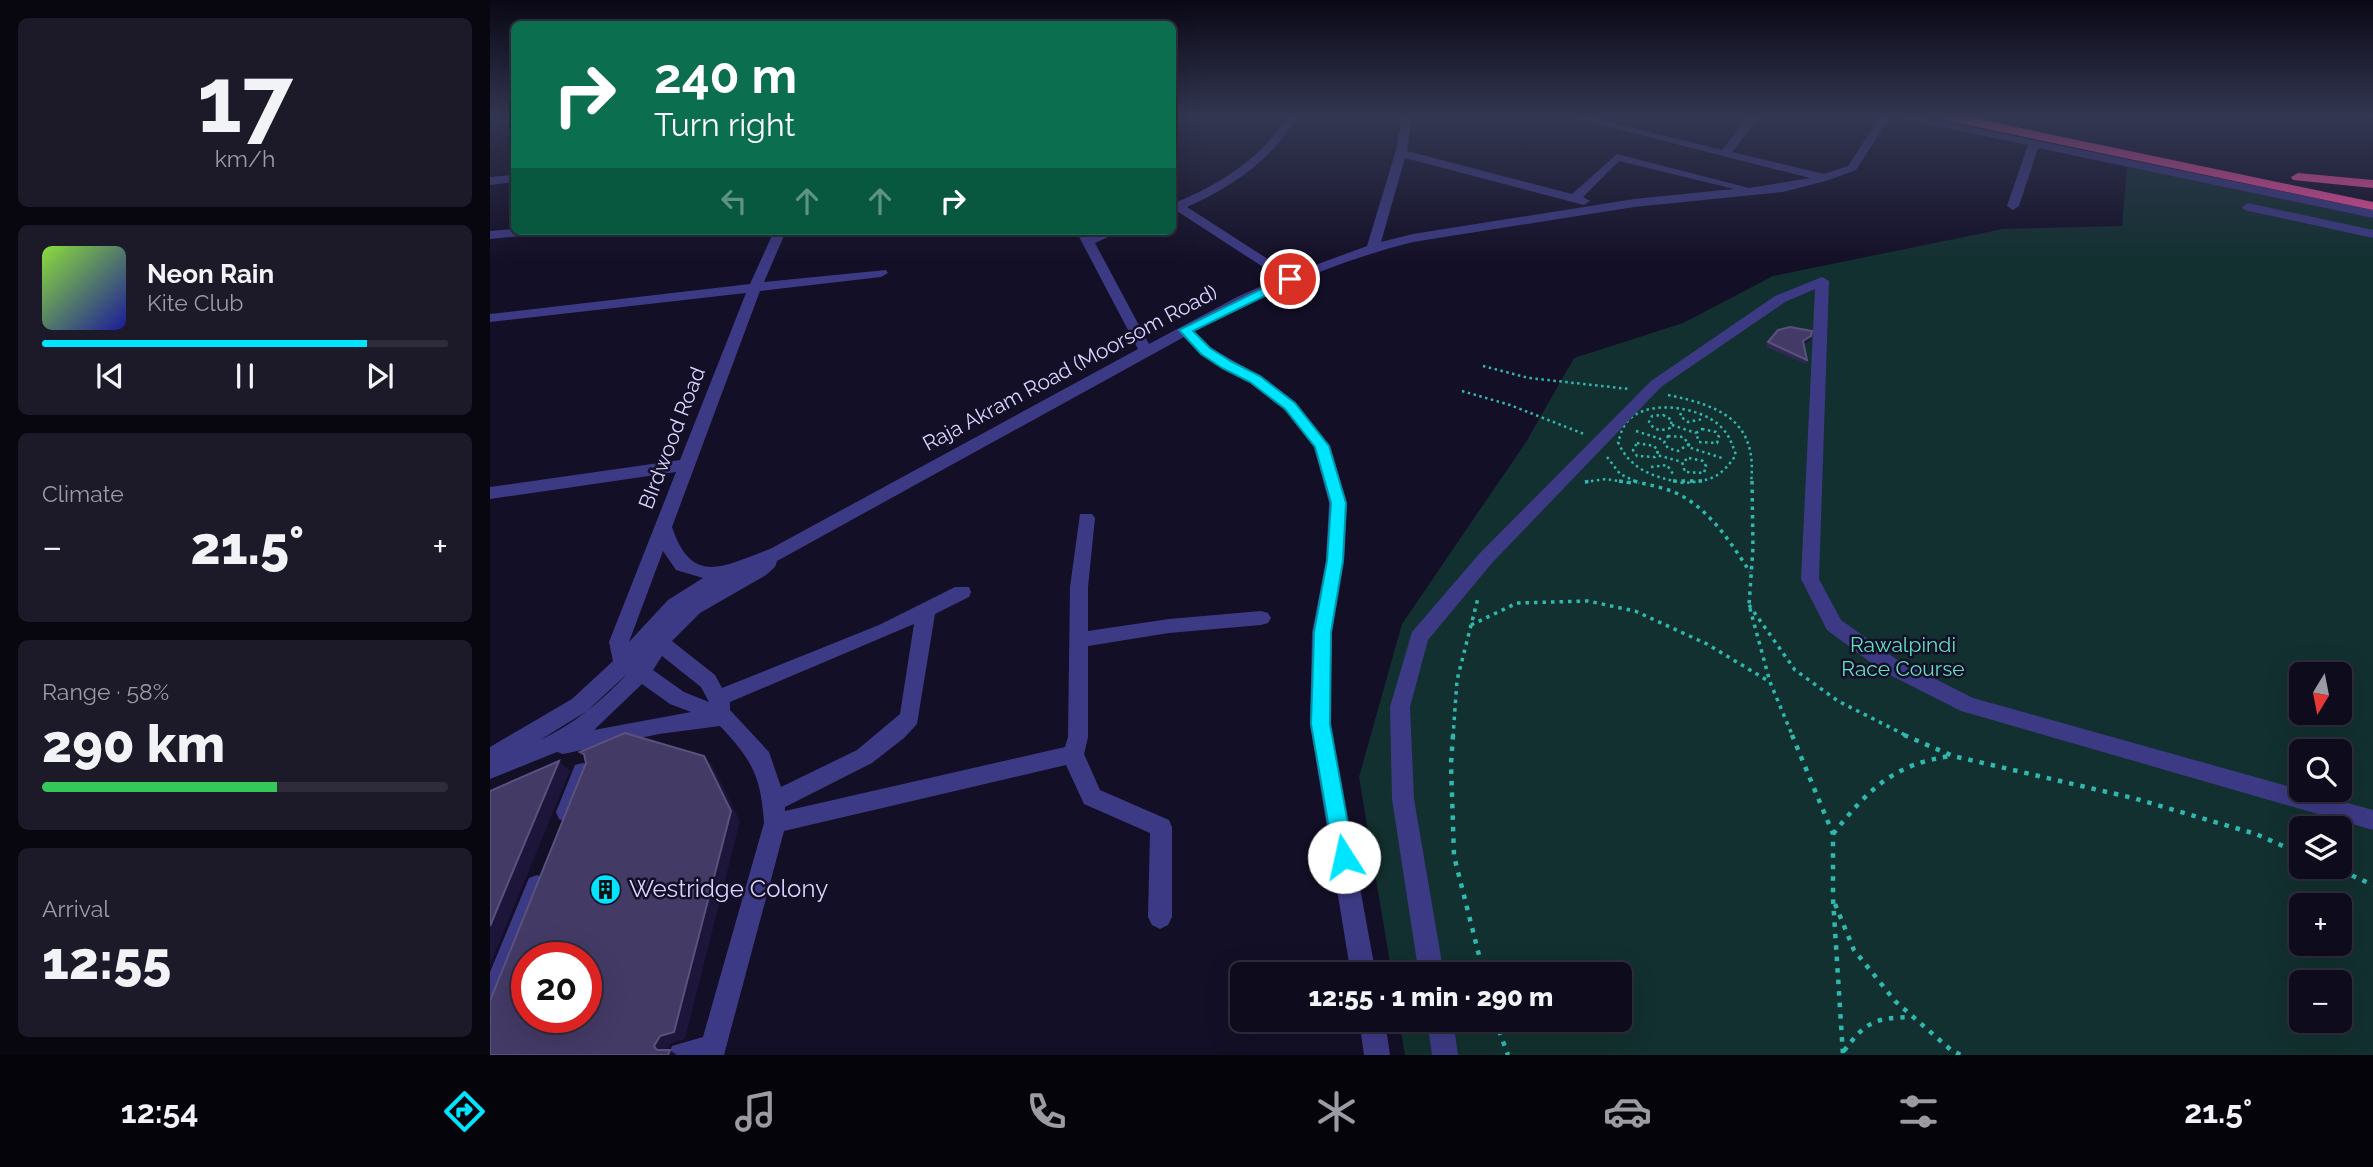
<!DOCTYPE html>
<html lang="en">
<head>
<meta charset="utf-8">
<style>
  :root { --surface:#0e0b1c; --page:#1c1929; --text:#f1f3f6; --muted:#9b9ba3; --line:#2e2b3b; --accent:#00e5ff }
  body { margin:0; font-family:Raleway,sans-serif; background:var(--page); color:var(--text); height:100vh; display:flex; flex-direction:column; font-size:26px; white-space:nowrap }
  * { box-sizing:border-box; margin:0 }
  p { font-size:23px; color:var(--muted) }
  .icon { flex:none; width:38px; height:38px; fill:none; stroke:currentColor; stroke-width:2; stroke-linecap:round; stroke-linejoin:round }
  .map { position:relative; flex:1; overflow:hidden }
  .panel { display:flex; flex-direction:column; gap:18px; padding:18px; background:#08060f; width:490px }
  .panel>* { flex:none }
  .guide { position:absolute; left:21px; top:21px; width:665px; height:214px; border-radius:10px; box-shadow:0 7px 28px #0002,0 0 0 2px var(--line); background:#0b6e4f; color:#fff; overflow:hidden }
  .needle { width:46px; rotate:190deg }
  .tools { position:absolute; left:1799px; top:662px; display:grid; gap:14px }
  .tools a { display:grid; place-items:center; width:63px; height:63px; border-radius:10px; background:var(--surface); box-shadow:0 7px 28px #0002,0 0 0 2px var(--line); font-size:35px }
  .speed { position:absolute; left:21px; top:942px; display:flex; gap:14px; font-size:35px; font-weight:700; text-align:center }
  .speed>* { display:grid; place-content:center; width:91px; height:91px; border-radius:50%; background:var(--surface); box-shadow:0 7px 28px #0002,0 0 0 2px var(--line); line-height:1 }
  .speed .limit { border:10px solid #d22; background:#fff; color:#111 }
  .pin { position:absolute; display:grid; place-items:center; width:60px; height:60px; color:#fff; margin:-30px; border:4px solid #fff; border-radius:50%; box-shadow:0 2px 7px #0007 }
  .me { position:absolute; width:77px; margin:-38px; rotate:350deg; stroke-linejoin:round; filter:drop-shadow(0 0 5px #0008) }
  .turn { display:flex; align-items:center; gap:24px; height:147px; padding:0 28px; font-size:32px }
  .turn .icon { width:91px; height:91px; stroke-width:2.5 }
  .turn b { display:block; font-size:49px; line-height:60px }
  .lanes { display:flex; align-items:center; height:66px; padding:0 28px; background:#0003; justify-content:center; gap:35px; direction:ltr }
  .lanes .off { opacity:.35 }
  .big { font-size:52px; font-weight:800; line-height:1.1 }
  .panel .card { flex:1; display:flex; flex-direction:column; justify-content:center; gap:10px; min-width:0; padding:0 24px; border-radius:10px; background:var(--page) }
  .panel .dial { align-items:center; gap:0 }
  .dial b { font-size:91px; line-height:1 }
  .song { display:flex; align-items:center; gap:21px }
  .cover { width:84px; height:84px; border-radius:10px; background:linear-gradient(135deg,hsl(90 70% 55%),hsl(240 70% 35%)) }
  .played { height:7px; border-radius:4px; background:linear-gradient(90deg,var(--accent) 80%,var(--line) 80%) }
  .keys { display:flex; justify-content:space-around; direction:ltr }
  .heat { display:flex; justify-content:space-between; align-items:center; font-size:38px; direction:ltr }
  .charge { height:10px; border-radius:5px; background:linear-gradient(90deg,#34c759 58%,var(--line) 0) }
  .trip { position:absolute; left:740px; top:962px; width:402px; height:70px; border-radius:10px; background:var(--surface); box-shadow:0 7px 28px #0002,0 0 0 2px var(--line); font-weight:800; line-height:70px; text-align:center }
  .menu { display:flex; height:112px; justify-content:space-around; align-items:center; background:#06040b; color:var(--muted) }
  .menu .icon { width:49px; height:49px }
  .menu .selected { color:var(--accent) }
  .menu b { font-size:32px; color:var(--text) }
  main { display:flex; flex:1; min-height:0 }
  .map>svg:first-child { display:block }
</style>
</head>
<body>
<main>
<section class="panel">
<div class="card dial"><b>17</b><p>km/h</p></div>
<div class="card">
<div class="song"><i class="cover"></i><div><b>Neon Rain</b><p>Kite Club</p></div></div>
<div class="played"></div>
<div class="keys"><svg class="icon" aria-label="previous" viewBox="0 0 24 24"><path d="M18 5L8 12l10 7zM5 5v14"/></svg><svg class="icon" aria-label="pause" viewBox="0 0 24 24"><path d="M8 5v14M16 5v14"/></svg><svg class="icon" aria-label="next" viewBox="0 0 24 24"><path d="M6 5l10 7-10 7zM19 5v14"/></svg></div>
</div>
<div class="card"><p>Climate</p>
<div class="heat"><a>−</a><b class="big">21.5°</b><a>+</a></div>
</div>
<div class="card"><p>Range · 58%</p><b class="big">290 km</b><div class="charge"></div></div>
<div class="card"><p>Arrival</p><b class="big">12:55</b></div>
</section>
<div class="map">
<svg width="1883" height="1055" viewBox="0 0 1883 1055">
  <rect width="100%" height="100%" fill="#130f26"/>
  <path fill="#12302f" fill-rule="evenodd" d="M1637,166L1883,218V1055H915L909,1020H1130V975H902L869,777L912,624L1036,442L1084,358L1193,323L1283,276L1513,229L1632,226ZM1811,674H1850V712H1811ZM1811,751H1850V789H1811ZM1811,828H1850V866H1811ZM1811,905H1850V943H1811ZM1811,982H1850V1020H1811Z"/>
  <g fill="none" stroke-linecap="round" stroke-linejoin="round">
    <g stroke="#2fb8b0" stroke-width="2.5" stroke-dasharray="2.5 3.5" stroke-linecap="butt">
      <path d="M993,366L1039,378L1139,389"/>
      <path d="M972,391L1020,405L1094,434"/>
      <path d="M1178,395C1231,406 1268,421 1261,483"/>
      <path d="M1191,413L1190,416L1198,422L1213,419"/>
      <path d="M1173,415L1182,420L1180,428C1171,431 1164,431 1159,422L1162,416Z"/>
      <path d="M1182,425L1206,433"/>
      <path d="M1212,429L1226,432L1229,437L1227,443L1209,442L1206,433Z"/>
      <path d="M1146,431L1174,440"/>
      <path d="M1178,436L1193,437L1199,444L1188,451L1178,448L1174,443Z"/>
      <path d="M1147,443L1164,446L1168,451L1165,457L1147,456L1143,450Z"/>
      <path d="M1199,444L1198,447L1232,458"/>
      <path d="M1168,451L1167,455L1192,462"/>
      <path d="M1117,457L1130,474L1149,483"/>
      <path d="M1199,458L1213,461L1216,466L1214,473L1195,472L1192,462Z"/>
      <path d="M1161,467L1177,465L1183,474"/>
      <path d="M1095,482L1116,479L1140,483"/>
      <path d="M1193,483C1164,477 1140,470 1128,442C1130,437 1131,431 1134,426C1151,397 1210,406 1230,426C1239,434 1242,444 1246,455C1230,478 1221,481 1193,483"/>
    </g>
    <g stroke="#2fb8b0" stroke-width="3.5" stroke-dasharray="3.5 5" stroke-linecap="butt">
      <path d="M1129,481L1143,483"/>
      <path d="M1144,481C1158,485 1173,487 1186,493C1219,508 1241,543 1260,572"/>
      <path d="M1183,481H1216"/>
      <path d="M1262,481L1263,548L1259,605L1280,682"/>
      <path d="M1095,482L1103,481"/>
      <path d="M1259,605L1305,670L1348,701L1419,737"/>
      <path d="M981,625L1027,603L1098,601L1145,611L1217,644L1280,682L1303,737"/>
      <path d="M963,737L967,680L988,598"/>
    </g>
    <g stroke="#2fb8b0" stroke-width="4.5" stroke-dasharray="4.5 7" stroke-linecap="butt">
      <path d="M963,735L961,764L964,856L994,975"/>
      <path d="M1302,735L1343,834V899L1353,1055"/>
      <path d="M1414,735L1463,756L1643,798L1766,834L1811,854"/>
      <path d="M1343,834C1378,790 1403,764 1461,756"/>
      <path d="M1841,866L1883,885"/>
      <path d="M1345,904L1364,950L1405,1001L1461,1050L1471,1055"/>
      <path d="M1005,1020L1018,1055"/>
      <path d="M1354,1051C1376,1021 1385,1018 1422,1017"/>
    </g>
    <g fill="#3d3a85" fill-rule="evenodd">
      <path d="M797,117H807C782,160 742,187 697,207L801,274L877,246L906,150L912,117H922L917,151L1082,194L1127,154L1259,188L1320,178L1080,117H1099L1232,150L1258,117H1269L1242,152L1334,174L1358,166L1390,117H1400L1366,170L1339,180L1293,192L1144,207L923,242C846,261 774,294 704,331L721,348L770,376L805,403L840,446L857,503L854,561L842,632L840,724L886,975H861L820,724L822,632L836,561L839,503L824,447L795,409L760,382L711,354L694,337L287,561L285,567L276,575L210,613L182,641L225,675L232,688L389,625L465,587H479L481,592L479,597L445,614L427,724L414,738L382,763L295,807V811L575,747L578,737L580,587L590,514H602L605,518L598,587V631L679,619L771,611L778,613L781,618L778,623L771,625L679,633L598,646V737L594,754L610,790L679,820L682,827V917L678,925L670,929L662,925L658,917L660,833L594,804L576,765L294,831L234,1055H178L182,1046L213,1037L274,823C271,776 262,760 230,726L169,734L73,754L67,752L0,779V747L82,699L123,661L119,642L186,472L0,499V487L190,460L256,293L0,322V314L260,284L284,231H296L274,282L396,270L398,273L391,277L270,291L182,527C202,587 234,566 280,549L648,349L586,231H598L601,235L614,231H632L605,243L659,344L749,296L790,278L687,211L682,213V204C728,185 770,160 797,117ZM915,158L1094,205L1100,201L1093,197L1129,161L1244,189L1144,199L923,234L891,242ZM173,551L186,570L213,578L178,600L139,642ZM424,624L410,714L367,750L291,787L279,752L240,710V702ZM172,656L211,687L219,702L194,692L163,670ZM138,673C112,701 84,724 50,740L97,711ZM152,684L180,704L201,712L104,730Z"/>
      <path d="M1402,117H1426L1465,124L1883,210V218L1548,148L1529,206L1523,210L1517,206L1538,145Z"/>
      <path d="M24,175V182L0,185V177Z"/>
      <path d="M1758,203L1883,230V238L1754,210L1752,207Z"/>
      <path d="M24,229V231H47L41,235L0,239V231Z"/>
      <path d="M1332,277L1339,281L1329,579L1351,620L1406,659L1483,698L1883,810V830L1471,711L1392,671L1337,630L1311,579L1325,289L1295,302L1171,387L1002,563L938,640L920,707L924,799L954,975H929L902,799L900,707L922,632L990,553L1161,381L1285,296Z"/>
      <path d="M93,763L101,765L104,772L85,819L77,822L69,819L66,812L85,765Z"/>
      <path d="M47,875L55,878L59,886L9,1012L0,1016V972L39,878Z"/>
      <path d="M869,1020H895L900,1055H874Z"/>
      <path d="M937,1020H963L968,1055H942Z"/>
    </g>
    <g fill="#ff4fa3" fill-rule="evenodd">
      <path d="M1453,117H1478L1883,202V210L1459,121Z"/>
      <path d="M1808,173L1883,180V188L1803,180L1801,177Z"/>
    </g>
  </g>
  <path fill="#312854" d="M1321,336L1320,341L1313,345L1317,360L1316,364L1276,347L1278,342Z"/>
  <g fill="#1d163a">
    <path d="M1321,336L1320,341L1311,346L1313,341Z"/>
    <path d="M214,756L222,765L250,821L195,1039L181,1043L176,1054L167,1050L164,1046Z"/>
    <path d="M69,761L80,771L0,965V926Z"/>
    <path d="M180,1050L187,1055H178Z"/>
  </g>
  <g fill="#433a66" stroke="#5a527e" stroke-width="2" fill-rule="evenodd">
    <path d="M1300,327L1322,331L1321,336L1313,341L1317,360L1278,342L1288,330Z"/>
    <path d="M135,733L214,756L241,811L184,1032L170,1036L164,1046L167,1050H180L178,1055H0V1001L96,763L94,754L90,752ZM37,957H96V1017H37Z"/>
    <path d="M69,761L0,926V791Z"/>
  </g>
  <linearGradient id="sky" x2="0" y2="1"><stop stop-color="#0a0815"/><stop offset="0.44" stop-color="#333752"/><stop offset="1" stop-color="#333752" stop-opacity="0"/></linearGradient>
  <rect width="1883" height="265" fill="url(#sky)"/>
  <path fill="#00e5ff" stroke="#0095a6" stroke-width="2" d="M800,275L805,276V281L703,331L720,348L742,362L770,376L805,403L839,446L856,503L853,561L841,632L840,724L864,857L861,864L854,867L847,864L844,857L821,724L824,632L837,561L841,503L825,447L795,409L760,382L732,368L711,354L689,330Z"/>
  <defs>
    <symbol id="building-disc" viewBox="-11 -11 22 22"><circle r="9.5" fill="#00e5ff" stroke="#130f26"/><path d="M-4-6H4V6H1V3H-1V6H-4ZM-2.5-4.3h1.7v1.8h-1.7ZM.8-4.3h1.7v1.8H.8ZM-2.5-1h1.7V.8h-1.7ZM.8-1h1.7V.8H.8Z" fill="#111"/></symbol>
  </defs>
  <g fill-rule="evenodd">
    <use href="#building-disc" x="98" y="872" width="35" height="35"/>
  </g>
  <g text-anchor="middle" stroke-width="5" stroke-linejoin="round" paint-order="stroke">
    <g font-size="21" fill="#d9d4ff" stroke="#130f26">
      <text transform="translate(580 368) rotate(-28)" y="7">Raja Akram Road (Moorsom Road)</text>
      <text transform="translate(182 438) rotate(-69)" y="7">BIrdwood Road</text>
    </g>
    <g font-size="21" fill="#5fe0c0" stroke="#130f26">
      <text x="1413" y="652">Rawalpindi<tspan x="1413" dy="24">Race Course</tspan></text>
    </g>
    <g font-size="24" fill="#d9d4ff" stroke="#130f26" text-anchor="start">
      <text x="139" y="897">Westridge Colony</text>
    </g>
  </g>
</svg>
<div class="tools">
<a><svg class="needle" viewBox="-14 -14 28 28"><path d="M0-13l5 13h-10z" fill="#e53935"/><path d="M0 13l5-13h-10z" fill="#9b9ba3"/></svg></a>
<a><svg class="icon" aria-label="search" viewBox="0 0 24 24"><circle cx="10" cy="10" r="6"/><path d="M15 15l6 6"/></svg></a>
<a><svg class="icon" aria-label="layers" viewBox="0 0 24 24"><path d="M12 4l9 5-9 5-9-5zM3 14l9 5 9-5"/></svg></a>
<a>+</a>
<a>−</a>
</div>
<div class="speed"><div class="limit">20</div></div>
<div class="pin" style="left:800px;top:279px;background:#d93025"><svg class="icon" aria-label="arrive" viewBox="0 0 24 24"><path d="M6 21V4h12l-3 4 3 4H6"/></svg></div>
<svg class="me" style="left:854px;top:857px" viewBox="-20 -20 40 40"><circle r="19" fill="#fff"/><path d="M0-13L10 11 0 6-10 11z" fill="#00e5ff"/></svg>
<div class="trip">12:55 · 1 min · 290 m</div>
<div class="guide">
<div class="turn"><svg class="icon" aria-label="right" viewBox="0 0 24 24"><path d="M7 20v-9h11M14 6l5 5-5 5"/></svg><div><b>240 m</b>Turn right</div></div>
<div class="lanes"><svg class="icon off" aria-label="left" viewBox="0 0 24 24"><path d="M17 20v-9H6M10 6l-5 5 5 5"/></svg><svg class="icon off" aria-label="ahead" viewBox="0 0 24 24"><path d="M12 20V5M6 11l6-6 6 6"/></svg><svg class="icon off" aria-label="ahead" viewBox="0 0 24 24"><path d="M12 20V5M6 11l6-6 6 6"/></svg><svg class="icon" aria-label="right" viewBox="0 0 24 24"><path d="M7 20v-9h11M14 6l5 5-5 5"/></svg></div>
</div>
</div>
</main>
<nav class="menu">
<b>12:54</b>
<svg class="icon selected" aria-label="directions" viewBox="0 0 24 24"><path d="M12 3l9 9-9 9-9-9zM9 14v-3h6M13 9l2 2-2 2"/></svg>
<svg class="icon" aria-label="music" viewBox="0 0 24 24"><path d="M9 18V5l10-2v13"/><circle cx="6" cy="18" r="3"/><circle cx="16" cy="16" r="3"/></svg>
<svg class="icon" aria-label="phone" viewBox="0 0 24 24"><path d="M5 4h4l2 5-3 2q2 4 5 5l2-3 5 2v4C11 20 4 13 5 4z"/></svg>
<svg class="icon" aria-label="climate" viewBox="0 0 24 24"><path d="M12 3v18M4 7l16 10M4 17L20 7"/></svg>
<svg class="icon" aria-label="car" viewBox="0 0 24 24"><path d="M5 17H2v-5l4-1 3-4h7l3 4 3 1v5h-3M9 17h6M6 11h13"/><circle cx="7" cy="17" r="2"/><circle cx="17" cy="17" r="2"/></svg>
<svg class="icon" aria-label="filters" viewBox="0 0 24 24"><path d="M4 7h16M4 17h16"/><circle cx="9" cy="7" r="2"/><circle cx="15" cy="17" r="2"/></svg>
<b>21.5°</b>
</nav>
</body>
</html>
